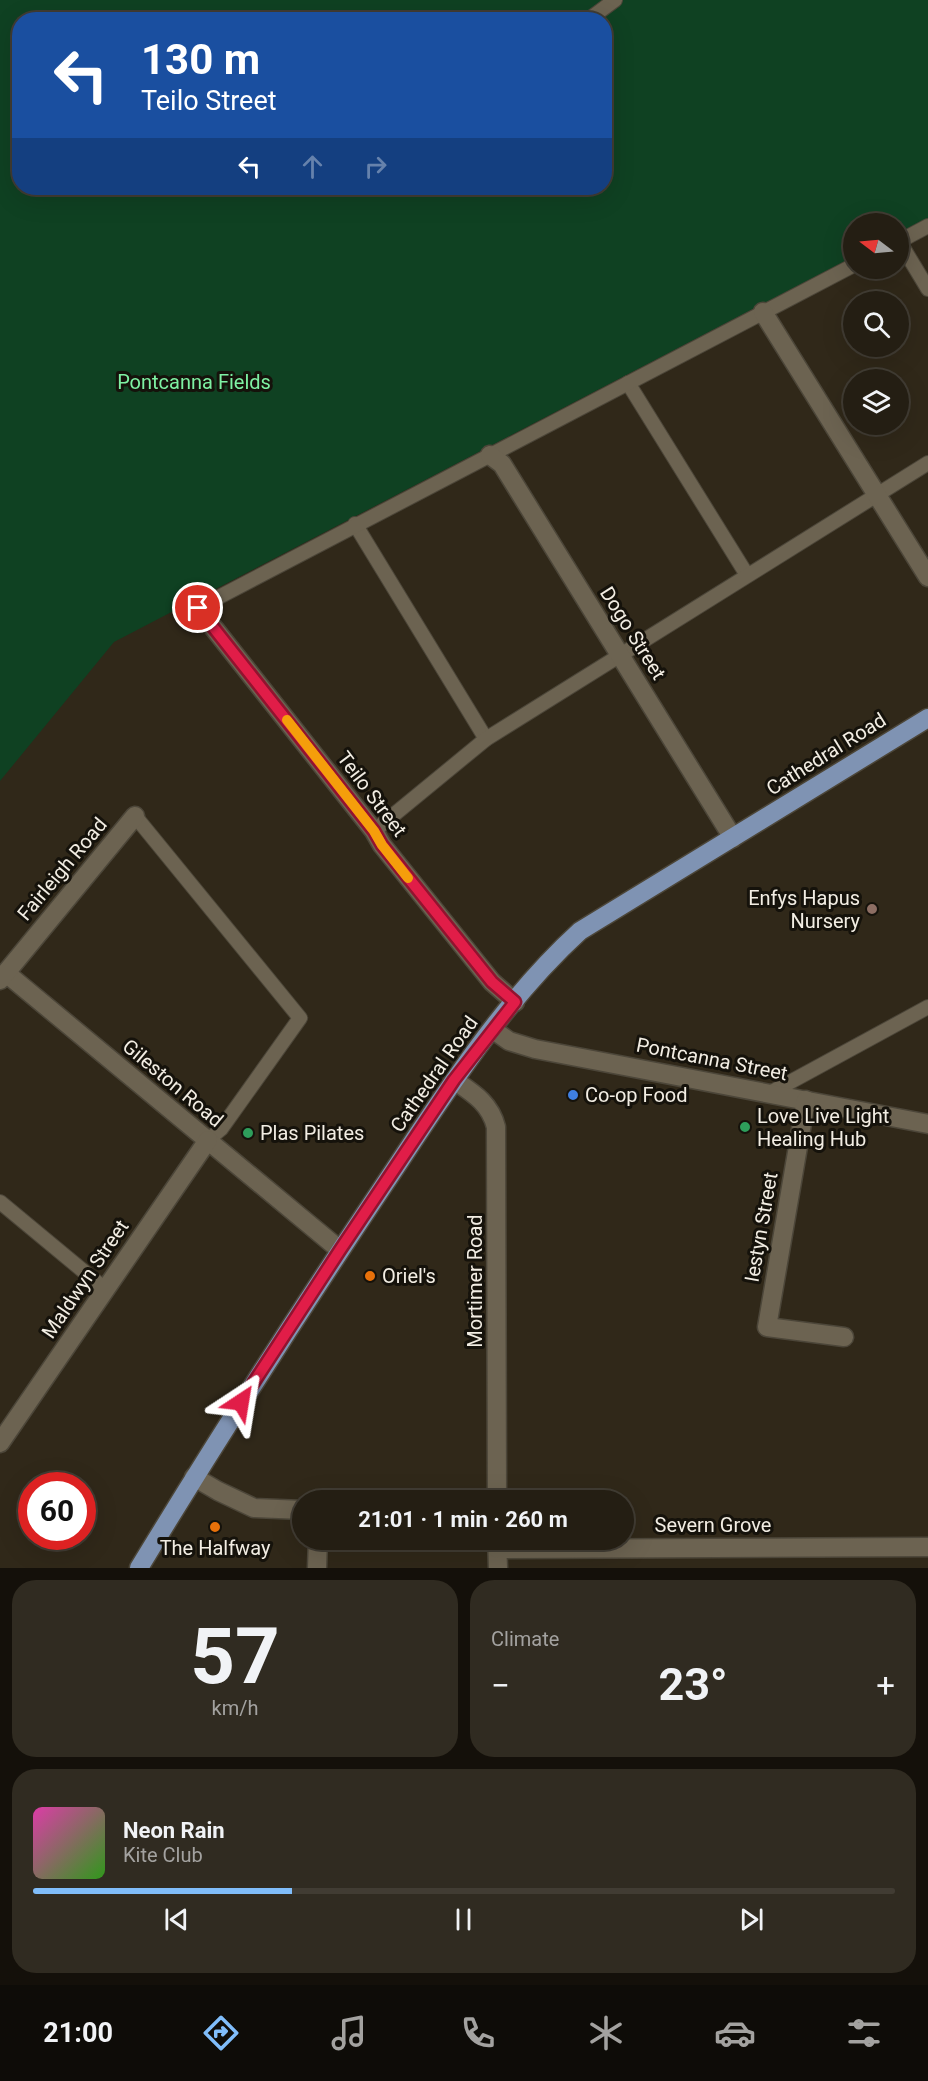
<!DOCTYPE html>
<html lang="en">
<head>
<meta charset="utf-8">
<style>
  :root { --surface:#241e13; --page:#302b21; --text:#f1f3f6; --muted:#a3a2a0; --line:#413c33; --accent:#80bdfa }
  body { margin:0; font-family:Roboto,sans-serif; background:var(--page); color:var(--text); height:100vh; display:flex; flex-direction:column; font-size:22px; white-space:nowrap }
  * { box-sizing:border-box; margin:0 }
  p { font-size:20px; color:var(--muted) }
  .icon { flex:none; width:33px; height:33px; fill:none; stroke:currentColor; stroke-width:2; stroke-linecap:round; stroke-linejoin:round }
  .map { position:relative; height:1568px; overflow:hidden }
  .side { display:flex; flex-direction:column; gap:12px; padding:12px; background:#14100a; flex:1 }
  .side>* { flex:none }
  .top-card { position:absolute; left:12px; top:12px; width:600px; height:183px; border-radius:24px; box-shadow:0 6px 24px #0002,0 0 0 2px var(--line); background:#1a4fa0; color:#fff; overflow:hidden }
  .needle { width:39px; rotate:286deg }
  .fabs { position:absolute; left:843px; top:213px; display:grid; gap:12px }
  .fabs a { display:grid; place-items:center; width:66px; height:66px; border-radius:50%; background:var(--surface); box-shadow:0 6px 24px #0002,0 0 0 2px var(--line); font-size:30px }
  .speed { position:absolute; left:18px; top:1472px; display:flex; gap:12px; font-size:30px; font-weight:700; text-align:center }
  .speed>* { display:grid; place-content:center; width:78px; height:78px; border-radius:50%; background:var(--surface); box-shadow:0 6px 24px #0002,0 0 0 2px var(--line); line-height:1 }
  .speed .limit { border:9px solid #d22; background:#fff; color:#111 }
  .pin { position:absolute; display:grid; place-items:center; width:51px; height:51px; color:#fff; margin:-26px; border:3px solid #fff; border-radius:50%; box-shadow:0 2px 6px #0007 }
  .me { position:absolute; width:66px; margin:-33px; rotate:33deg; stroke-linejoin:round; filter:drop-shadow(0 0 4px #0008) }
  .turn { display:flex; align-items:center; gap:21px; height:126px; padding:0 30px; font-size:27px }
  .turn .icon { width:78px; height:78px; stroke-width:2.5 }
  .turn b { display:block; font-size:42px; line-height:51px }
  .lanes { display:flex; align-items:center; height:57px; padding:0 30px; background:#0003; justify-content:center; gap:30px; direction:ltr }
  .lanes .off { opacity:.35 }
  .big { font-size:45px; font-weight:700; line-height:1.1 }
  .side .widget { flex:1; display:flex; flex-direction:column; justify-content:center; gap:9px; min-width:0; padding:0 21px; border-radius:24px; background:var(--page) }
  .side .dial { align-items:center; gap:0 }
  .dial b { font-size:78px; line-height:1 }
  .song { display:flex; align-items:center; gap:18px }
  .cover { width:72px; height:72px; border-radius:9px; background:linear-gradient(135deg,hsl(320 70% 55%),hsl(110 70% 35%)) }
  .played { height:6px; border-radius:3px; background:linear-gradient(90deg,var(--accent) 30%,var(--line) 30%) }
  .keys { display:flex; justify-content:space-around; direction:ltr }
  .heat { display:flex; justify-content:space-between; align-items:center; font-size:33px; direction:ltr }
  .side .tiles { flex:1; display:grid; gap:12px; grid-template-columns:1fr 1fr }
  .widget:last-child { grid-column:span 2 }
  .trip { position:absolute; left:292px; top:1490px; width:342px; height:60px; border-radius:30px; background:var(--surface); box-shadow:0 6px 24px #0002,0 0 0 2px var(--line); font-weight:700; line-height:60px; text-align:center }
  .menu { display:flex; height:96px; justify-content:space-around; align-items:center; background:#0e0c08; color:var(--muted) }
  .menu .icon { width:42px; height:42px }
  .menu .active { color:var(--accent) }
  .menu b { font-size:27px; color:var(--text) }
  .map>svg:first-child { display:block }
</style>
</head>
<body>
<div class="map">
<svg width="928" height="1568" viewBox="0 0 928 1568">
  <rect width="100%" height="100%" fill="#302819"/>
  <path fill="#0f4122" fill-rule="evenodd" d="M0,0H928V218L899,233L898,224H854L853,257L114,642L0,781ZM20,20H604V188H20Z"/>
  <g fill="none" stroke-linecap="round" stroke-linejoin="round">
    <defs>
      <g id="lane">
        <path d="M588,20L615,0"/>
        <path d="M899,241L928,289"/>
        <path d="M898,242L928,226"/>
        <path d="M628,383L747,575"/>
        <path d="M355,524L486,739"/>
        <path d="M198,608L854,265"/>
        <path d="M135,816L300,1018L221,1129L208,1140"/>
        <path d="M374,831L486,739L928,463"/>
        <path d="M770,1093L928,1007"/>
        <path d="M0,1202L105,1289"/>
      </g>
      <g id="street">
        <path d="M763,312L928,577"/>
        <path d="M490,455L502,464L733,838"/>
        <path d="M198,608L374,831L382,845L492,982L515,1002"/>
        <path d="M6,973L340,1250"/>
        <path d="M0,980L135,816"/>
        <path d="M492,1029L509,1041L535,1049L928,1124"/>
        <path d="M454,1080C473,1093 490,1103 496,1127L497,1500"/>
        <path d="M806,1100L767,1327L844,1337"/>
        <path d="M0,1443L208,1140"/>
        <path d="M194,1477L218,1491L254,1508L303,1510"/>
        <path d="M497,1539L498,1568"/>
        <path d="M498,1549L928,1547"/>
        <path d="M317,1568L318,1539"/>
      </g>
      <path id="primary" d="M139,1568C218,1438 301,1309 386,1182C444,1095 502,1002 580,931L928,718"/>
    </defs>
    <use href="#lane" stroke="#4c4639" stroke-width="16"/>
    <use href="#street" stroke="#4c4639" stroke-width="21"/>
    <use href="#primary" stroke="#4c4639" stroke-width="21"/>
    <use href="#lane" stroke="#6c6351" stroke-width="14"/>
    <use href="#street" stroke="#6c6351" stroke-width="18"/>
    <use href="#primary" stroke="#7f93b3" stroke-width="18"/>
  </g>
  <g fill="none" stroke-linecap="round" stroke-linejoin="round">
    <defs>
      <path id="route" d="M198,608L374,831L382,845L492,982L515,1002L454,1080L340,1250L241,1402"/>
    </defs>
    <use href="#route" stroke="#92132f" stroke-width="15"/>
    <use href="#route" stroke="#e11d48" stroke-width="10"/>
    <path stroke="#f59e0b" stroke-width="10" d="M287,720L374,831L382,845L408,878"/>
  </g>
  <circle fill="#8d6e63" stroke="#15120b" stroke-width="2" cx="872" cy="909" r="6"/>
  <circle fill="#3f7fe0" stroke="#15120b" stroke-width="2" cx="573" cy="1095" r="6"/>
  <g fill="#2e9e5b" stroke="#15120b" stroke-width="2">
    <circle cx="745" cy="1127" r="6"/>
    <circle cx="248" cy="1133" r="6"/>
  </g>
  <g fill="#e8710a" stroke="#15120b" stroke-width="2">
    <circle cx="370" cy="1276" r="6"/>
    <circle cx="215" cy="1527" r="6"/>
  </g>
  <g text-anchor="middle" stroke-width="6" stroke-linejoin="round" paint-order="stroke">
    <g font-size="20" fill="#7ef1a3" stroke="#15120b">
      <text x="194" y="389">Pontcanna Fields</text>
    </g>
    <g font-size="20" fill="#f2ede3" stroke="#15120b">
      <text transform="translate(633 633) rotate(58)" y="7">Dogo Street</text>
      <text transform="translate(826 754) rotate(-32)" y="7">Cathedral Road</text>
      <text transform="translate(372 794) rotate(53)" y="7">Teilo Street</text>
      <text transform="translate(62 869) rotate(-50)" y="7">Fairleigh Road</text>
      <text transform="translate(712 1059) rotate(11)" y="7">Pontcanna Street</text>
      <text transform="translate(434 1074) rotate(-55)" y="7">Cathedral Road</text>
      <text transform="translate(173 1083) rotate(40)" y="7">Gileston Road</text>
      <text transform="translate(761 1227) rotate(-80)" y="7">Iestyn Street</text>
      <text transform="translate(85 1279) rotate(-56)" y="7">Maldwyn Street</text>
      <text transform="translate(475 1281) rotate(-90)" y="7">Mortimer Road</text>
      <text x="713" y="1532">Severn Grove</text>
    </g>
    <g font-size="20" fill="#f2ede3" stroke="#15120b" text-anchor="start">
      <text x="860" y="905" text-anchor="end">Enfys Hapus<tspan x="860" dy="23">Nursery</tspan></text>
      <text x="585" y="1102">Co-op Food</text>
      <text x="757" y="1123">Love Live Light<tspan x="757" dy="23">Healing Hub</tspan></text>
      <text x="260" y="1140">Plas Pilates</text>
      <text x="382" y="1283">Oriel's</text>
      <text x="215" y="1555" text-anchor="middle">The Halfway</text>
    </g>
  </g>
</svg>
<div class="fabs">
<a><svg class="needle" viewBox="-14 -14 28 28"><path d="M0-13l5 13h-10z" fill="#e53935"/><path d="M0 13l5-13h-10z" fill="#a3a2a0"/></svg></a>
<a><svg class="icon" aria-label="search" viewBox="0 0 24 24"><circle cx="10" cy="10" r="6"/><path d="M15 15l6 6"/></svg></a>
<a><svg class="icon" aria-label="layers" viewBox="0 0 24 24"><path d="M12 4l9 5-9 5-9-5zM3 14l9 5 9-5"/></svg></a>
</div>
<div class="speed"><div class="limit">60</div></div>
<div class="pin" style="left:198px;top:608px;background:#d93025"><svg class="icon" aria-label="arrive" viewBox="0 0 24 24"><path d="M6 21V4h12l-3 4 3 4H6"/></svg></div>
<svg class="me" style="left:241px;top:1402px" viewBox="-20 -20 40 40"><path d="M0-17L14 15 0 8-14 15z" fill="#e11d48" stroke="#fff" stroke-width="4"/></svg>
<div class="trip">21:01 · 1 min · 260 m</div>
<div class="top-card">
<div class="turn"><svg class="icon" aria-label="left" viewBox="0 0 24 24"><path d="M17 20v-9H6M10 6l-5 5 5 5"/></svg><div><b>130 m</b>Teilo Street</div></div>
<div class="lanes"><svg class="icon" aria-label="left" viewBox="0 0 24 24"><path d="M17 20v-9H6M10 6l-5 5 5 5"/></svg><svg class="icon off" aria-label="ahead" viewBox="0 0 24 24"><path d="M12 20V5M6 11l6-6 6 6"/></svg><svg class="icon off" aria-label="right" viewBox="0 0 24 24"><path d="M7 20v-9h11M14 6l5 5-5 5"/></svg></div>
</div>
</div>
<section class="side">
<div class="tiles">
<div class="widget dial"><b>57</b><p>km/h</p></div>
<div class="widget"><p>Climate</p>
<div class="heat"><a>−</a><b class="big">23°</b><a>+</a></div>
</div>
<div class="widget">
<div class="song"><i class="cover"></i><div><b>Neon Rain</b><p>Kite Club</p></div></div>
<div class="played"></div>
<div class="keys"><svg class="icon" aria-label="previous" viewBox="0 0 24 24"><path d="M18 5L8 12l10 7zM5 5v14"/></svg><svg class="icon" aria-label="pause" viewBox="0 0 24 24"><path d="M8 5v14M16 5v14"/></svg><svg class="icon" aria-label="next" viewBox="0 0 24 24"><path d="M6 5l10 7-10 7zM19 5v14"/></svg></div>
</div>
</div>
</section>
<nav class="menu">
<b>21:00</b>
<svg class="icon active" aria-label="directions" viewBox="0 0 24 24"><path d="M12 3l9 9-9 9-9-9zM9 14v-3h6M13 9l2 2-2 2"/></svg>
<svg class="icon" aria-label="music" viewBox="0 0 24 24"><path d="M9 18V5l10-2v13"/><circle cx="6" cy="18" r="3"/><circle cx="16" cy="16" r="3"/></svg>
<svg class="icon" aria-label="phone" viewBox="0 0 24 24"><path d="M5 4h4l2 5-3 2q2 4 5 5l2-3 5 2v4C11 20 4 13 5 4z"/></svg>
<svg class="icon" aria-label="climate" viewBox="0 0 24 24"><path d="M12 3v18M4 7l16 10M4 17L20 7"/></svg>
<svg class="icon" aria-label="car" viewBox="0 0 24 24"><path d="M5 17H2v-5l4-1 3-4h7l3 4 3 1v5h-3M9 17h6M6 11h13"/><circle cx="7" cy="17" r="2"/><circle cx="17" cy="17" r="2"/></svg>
<svg class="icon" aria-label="filters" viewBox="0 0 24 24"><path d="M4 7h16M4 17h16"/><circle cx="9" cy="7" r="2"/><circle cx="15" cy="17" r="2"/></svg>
</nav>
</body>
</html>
